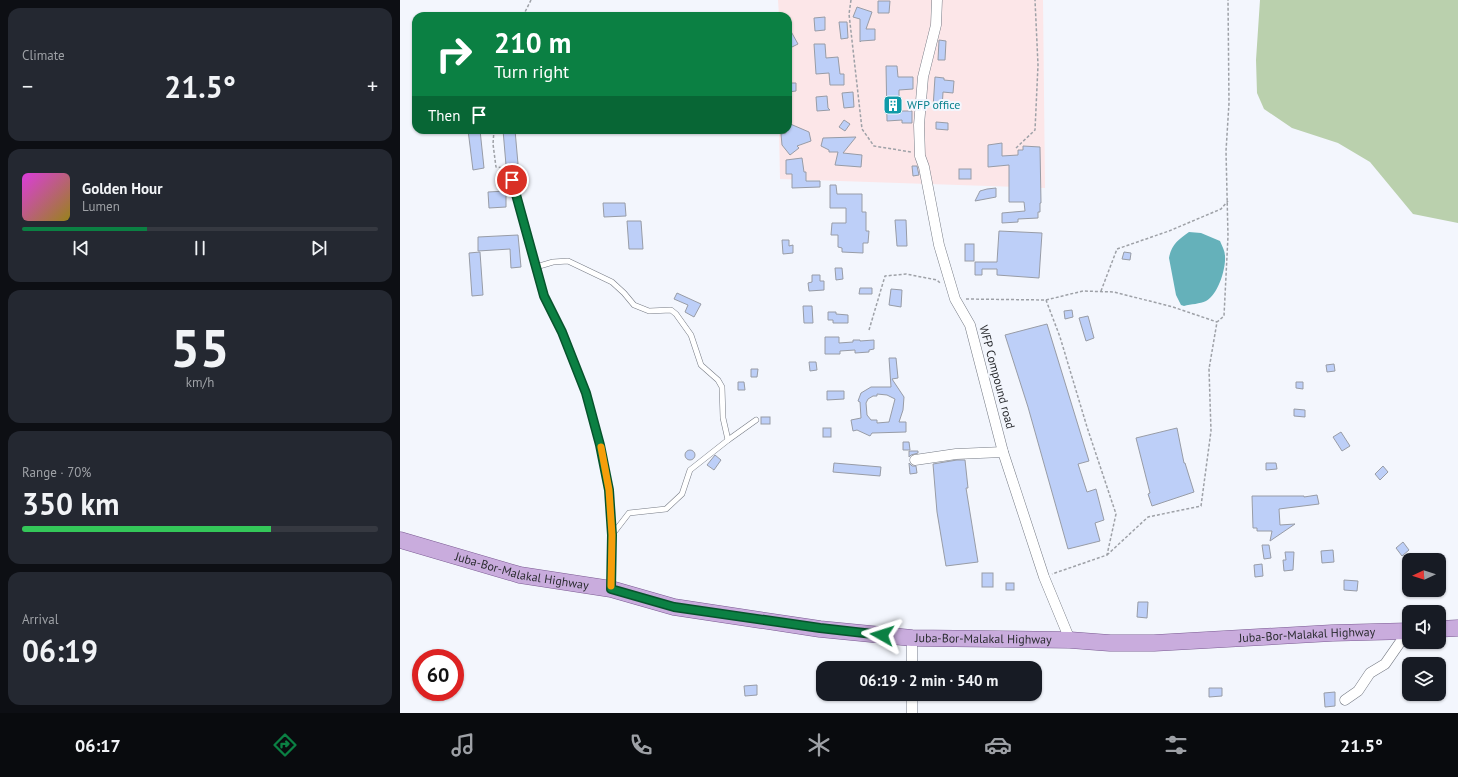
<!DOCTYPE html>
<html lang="en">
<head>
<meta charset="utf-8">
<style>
  :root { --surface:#171b24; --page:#242831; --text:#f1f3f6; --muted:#9ea1a6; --line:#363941; --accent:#0b8043 }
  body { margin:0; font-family:"PT Sans",sans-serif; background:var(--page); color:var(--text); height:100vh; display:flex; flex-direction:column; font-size:15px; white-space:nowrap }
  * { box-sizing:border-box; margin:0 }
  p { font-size:13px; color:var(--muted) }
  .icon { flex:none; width:22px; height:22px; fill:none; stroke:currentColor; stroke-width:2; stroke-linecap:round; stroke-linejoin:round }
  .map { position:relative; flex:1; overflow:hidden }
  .panel { display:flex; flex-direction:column; gap:8px; padding:8px; background:#0d0f14; width:400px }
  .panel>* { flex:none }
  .guide { position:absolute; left:12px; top:12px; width:380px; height:122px; border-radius:12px; box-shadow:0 1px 3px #0004; background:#0b8043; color:#fff; overflow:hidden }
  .needle { width:26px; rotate:266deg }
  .tools { position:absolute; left:1002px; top:553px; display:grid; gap:8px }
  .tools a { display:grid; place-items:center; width:44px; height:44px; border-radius:8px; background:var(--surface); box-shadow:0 1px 3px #0004; font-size:20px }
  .speed { position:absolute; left:12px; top:649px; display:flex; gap:8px; font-size:20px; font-weight:700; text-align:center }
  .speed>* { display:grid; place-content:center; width:52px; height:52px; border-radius:50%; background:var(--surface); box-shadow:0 1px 3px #0004; line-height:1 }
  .speed .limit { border:6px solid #d22; background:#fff; color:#111 }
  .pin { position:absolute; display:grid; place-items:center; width:34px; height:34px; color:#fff; margin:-17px; border:2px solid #fff; border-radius:50%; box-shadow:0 1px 4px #0007 }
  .me { position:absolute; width:44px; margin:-22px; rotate:276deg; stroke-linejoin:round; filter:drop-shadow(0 0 3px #0008) }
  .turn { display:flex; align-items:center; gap:14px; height:84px; padding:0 16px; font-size:18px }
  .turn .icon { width:52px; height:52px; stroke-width:2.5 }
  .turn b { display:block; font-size:28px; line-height:34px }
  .then { display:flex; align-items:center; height:38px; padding:0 16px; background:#0003; gap:8px; font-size:15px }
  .big { font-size:30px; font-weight:700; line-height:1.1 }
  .panel .tile { flex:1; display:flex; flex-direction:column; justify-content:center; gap:6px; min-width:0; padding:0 14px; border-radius:12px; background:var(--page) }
  .panel .dial { align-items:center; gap:0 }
  .dial b { font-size:52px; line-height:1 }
  .song { display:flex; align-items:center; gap:12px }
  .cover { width:48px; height:48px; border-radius:6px; background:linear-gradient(135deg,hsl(300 70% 55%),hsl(50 70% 35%)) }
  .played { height:4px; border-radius:2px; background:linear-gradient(90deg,var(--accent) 35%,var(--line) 35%) }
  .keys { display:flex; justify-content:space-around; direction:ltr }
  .heat { display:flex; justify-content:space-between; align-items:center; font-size:22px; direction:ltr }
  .charge { height:6px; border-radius:3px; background:linear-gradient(90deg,#34c759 70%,var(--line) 0) }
  .trip { position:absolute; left:416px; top:661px; width:226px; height:40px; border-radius:12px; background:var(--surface); box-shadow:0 1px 3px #0004; font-weight:700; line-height:40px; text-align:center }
  .dock { display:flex; height:64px; justify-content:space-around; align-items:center; background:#090b0e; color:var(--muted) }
  .dock .icon { width:28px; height:28px }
  .dock .on { color:var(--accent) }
  .dock b { font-size:18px; color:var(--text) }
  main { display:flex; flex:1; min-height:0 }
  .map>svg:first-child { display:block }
</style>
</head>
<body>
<main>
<section class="panel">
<div class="tile"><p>Climate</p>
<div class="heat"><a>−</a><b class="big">21.5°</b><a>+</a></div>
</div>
<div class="tile">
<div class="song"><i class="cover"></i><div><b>Golden Hour</b><p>Lumen</p></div></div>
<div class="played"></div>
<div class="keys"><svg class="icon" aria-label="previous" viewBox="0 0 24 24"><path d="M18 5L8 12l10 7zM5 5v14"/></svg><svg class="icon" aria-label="pause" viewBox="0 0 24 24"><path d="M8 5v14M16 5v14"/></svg><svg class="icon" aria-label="next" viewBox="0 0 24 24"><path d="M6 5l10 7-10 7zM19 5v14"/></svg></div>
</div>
<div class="tile dial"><b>55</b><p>km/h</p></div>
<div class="tile"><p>Range · 70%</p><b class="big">350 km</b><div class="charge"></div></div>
<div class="tile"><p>Arrival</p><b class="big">06:19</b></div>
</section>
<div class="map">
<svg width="1058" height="713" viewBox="0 0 1058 713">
  <rect width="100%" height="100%" fill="#f3f6fd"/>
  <path fill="#fce6e8" d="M378,0H643L645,188L380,179L379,130H388V16H379Z"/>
  <path fill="#bad0ad" d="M860,0H1058V223L1013,214L970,162L938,143L892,128L864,109L857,93L856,60Z"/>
  <path fill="#65b1ba" d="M789,232L801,233L820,241C822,246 825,251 825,256C826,269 818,295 806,301C800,304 791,304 784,306L781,305L776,295L769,258C771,245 779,239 789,232Z"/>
  <g fill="#bdcff8" stroke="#989ca6" fill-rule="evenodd">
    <path d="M478,1H490L489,13H478Z"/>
    <path d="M457,7L472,12L466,29H475V40L461,41L460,42V19L453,17Z"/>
    <path d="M425,17V30L415,31L414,18Z"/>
    <path d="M439,22H447L448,38L441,39Z"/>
    <path d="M388,26L398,44L388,49Z"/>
    <path d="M539,40L546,41L545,60H538Z"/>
    <path d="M414,44H425L426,58L438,57L440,74H444V85H430L429,73L416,74Z"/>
    <path d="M486,66H497L498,77H513V89L499,90V111H512V123H502V120L487,121Z"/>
    <path d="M535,77L544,78V80L554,81L553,93L543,92L542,109L533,108Z"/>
    <path d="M388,83H396V91L388,92Z"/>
    <path d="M453,92L454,107L444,108L442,93Z"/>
    <path d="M427,96L428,108L430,110L417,111L416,97Z"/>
    <path d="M444,120L450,124L445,131L439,127Z"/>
    <path d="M536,122L548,123V130L536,129Z"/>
    <path d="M388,123L409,132L411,141L397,146L399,148L390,155L382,145L381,134L386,133V130H388Z"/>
    <path d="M68,130H80L84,168L73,170Z"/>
    <path d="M103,130H115L118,164L106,165Z"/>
    <path d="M456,137L443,153L462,155L461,167L435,165L438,152H429V150L421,146L423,138Z"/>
    <path d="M602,143V156L618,155V150H623V146L640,147L641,203H640V212H638V218L618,219V222L602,223V213L625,211L624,202H609V165L588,167V145Z"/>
    <path d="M402,158L404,172H406V181H420V187L392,188V174H386V160Z"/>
    <path d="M512,166H517L519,175L513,176Z"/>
    <rect x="559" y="169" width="12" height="10"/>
    <path d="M430,185H436L437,194H462V212H466V231H469L468,243H463V253L442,252V248L438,247V235H431L432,223H446V208H430Z"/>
    <path d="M596,188V197L575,201L580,191L587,189Z"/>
    <path d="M106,191V207L89,208L88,192Z"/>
    <path d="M203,203H225L226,216L204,217Z"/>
    <path d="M495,220H506L507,246H497Z"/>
    <path d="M227,221H241L243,249H229Z"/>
    <path d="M599,231L642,233L639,278L597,275V269H582V275H575V262H597Z"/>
    <path d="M118,235L121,267L111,268L110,249L78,251V237Z"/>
    <path d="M382,240H389V246L393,245V253L383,254Z"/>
    <rect x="565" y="244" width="9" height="17"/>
    <path d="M80,252L83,295L72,296L69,253Z"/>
    <path d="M724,252L731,253L730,260L722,259Z"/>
    <path d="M435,268H442L443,279L436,280Z"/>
    <path d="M412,275H420V281H424V290L409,291L408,283L412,282Z"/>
    <path d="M460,288H472V294H459Z"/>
    <path d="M491,289L502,290L501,307L489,305Z"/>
    <path d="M277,293L301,304L294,317L285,312L288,305L274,299Z"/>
    <path d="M403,306H412L413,323H404Z"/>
    <path d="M672,310L673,317L665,319L664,311Z"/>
    <path d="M428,312H436V314L448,315V323H433V320H428Z"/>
    <path d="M688,316L694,338L686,341L679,318Z"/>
    <path d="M647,324L689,461L678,464L687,492L696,489L704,520L695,523L700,541L668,549L628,407L605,335Z"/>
    <path d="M425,337H439V343L453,342V340H460V341L474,340V349L469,350V352L455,353V350L440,351V354H425Z"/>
    <path d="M489,358H496L498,378L492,379L504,397L503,410L499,422H506V432L472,433L470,436L457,430L453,431L451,420L461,418L460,402L458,401L461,393L471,387H491ZM477,394L487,395L495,399L489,422L477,423V420H471L467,415L466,403L468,399L473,396H477Z"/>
    <path d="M409,362H416L417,370L410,371Z"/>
    <path d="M934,364L935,371L927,372L926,365Z"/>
    <path d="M351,369H358L357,377H351Z"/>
    <path d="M338,382H344L345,390H338Z"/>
    <path d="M896,382H903V389L896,388Z"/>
    <path d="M427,391H444V399L427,400Z"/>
    <path d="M894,409L905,410V417L894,416Z"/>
    <rect x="361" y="417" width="9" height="7"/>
    <rect x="423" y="428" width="8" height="9"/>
    <path d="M777,428L784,463H785L794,492L752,506L748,494L750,493L736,438Z"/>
    <path d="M941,432L950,446L942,451L933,437Z"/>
    <path d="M503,442H509L510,450H503Z"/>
    <circle cx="290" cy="455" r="5"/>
    <path d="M509,451H518V453L511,455L509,457Z"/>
    <path d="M315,455L321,460L314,470L307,465Z"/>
    <path d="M557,460H565L568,488H566L578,562L546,566L537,512L533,464Z"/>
    <path d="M434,463L481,467L480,476L433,472Z"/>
    <path d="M509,463L512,466H516L517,473L510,474Z"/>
    <path d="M866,463H876L877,469L866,470Z"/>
    <path d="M983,466L988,472L980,480L975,474Z"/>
    <path d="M917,495L919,504L879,509L880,525L895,524L870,541L872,531H857V528H853L852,496H904V497Z"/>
    <path d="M1003,542L1009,550L1002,556L996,548Z"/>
    <path d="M862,545H869L871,558L864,559Z"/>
    <path d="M933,550L934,562L922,563L921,551Z"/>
    <path d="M885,552H894L893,570L884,571L883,560H886Z"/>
    <path d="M862,564L863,576L855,577L854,565Z"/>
    <rect x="582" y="573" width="11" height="14"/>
    <path d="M944,580L958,581L957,591L944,590Z"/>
    <rect x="606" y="583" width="8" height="7"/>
    <path d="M738,602H748L747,618L737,617Z"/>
    <path d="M357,685V695L345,696L344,686Z"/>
    <path d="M809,688H822V696L809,697Z"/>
    <path d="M935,692V706L925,707L924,693Z"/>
  </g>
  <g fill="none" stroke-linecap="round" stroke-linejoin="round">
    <defs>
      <g id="service">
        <path d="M109,170L144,296L162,332L186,393L200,445L209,491L212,535L211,588"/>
        <path d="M136,267L153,262L168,261L212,282L224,293L234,305L249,311L271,310L276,314L291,335L301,365L318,380L322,387L323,418L328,440"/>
        <path d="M212,535L229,513L266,509L282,494L290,470L328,440L356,420"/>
      </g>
      <g id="minor">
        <path d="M537,0L536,25L523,77L519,125L520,156L524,167L539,245L555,299L570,325L603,452L644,577L670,640"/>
        <path d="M515,460L556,454L603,452"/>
        <path d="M512,668V638"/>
        <path d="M945,700L958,691L970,673L985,664L1008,631"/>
        <path d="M512,713V694"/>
      </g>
      <g id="primary">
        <path id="s1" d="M0,540L120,575L211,589L274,607L420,629L512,638L670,640L710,643H754L932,633L1009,631"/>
        <path d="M1039,629L1058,628"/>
      </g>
    </defs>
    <use href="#service" stroke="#767b85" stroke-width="6"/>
    <use href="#minor" stroke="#767b85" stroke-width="11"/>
    <use href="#primary" stroke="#7a5b92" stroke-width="17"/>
    <g stroke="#9ea1a7" stroke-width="1.5" stroke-dasharray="3 2" stroke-linecap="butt">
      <path d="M451,0L449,14L462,129L474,146L511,152"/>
      <path d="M123,16L131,0"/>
      <path d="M94,130L93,144L96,167L104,168"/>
      <path d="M616,148L635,130L638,65L635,0"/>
      <path d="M701,291L717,249L769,231L821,209L828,201"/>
      <path d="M566,299L646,300L660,337L687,427L716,514L707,555L652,574"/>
      <path d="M646,300L683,291L714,292L773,307L817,322"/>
      <path d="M469,330L485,276L506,274L537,280L541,284"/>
      <path d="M707,555L748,517L801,506L811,431L809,369L817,322L824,316L828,236L826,151L829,103L828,0"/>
    </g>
    <use href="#service" stroke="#fff" stroke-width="5"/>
    <use href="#minor" stroke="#fff" stroke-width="10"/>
    <use href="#primary" stroke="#c9acdd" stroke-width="16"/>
  </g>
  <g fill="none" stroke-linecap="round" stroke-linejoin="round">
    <defs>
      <path id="route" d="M112,180L144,296L162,332L186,393L200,445L209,490L212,535L211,589L274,607L420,628L482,635"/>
    </defs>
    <use href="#route" stroke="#07532c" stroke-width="10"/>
    <use href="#route" stroke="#0b8043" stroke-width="7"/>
    <path stroke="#f59e0b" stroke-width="7" d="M201,447L209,490L212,535L211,586"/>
  </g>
  <defs>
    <symbol id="building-square" viewBox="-11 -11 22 22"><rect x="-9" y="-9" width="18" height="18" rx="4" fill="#0f9aa8" stroke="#f3f6fd"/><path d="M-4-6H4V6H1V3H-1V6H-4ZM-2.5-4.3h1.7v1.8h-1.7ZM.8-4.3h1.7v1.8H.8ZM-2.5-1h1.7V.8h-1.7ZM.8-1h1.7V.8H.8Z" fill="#fff"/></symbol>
  </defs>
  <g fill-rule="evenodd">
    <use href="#building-square" x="482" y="94" width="22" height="22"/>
  </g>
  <g text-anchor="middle" stroke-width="4" stroke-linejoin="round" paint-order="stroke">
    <g font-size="12" fill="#0d838f" stroke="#f3f6fd" text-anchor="start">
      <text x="507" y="109">WFP office</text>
    </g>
    <g font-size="12" fill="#2a2c30" stroke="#f3f6fd">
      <text transform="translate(597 377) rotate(75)" y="4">WFP Compound road</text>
      <text dy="4" stroke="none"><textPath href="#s1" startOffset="126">Juba-Bor-Malakal Highway</textPath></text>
      <text dy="4" stroke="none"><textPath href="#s1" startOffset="918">Juba-Bor-Malakal Highway</textPath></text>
      <text dy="4" stroke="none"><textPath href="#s1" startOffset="594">Juba-Bor-Malakal Highway</textPath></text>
    </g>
  </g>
</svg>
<div class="tools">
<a><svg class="needle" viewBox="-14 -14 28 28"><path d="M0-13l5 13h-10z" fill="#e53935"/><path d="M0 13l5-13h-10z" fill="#9ea1a6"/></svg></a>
<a><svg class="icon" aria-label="sound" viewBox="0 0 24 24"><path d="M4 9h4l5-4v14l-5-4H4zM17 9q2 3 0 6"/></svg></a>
<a><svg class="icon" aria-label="layers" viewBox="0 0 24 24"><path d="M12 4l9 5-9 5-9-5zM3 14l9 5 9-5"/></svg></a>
</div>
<div class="speed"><div class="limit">60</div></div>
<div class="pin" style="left:112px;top:180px;background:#d93025"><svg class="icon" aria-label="arrive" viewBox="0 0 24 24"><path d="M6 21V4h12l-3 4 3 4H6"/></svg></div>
<svg class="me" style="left:482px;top:635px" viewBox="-20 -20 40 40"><path d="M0-17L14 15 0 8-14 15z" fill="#0b8043" stroke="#fff" stroke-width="4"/></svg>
<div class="trip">06:19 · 2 min · 540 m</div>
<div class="guide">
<div class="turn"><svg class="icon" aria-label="right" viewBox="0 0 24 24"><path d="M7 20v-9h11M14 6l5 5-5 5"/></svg><div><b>210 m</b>Turn right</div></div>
<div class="then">Then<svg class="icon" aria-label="arrive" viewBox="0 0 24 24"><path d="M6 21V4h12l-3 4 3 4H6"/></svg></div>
</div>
</div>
</main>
<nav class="dock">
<b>06:17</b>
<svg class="icon on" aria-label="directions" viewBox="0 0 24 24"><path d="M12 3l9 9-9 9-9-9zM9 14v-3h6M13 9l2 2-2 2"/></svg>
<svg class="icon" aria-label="music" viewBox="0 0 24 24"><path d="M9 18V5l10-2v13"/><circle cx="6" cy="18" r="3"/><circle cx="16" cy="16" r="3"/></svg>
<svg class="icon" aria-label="phone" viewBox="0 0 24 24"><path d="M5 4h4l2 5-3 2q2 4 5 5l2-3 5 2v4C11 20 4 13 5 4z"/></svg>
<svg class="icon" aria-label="climate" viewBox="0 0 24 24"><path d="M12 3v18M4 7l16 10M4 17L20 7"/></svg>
<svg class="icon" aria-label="car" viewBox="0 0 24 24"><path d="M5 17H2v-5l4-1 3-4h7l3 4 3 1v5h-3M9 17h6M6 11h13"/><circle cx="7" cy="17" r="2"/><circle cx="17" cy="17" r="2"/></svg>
<svg class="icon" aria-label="filters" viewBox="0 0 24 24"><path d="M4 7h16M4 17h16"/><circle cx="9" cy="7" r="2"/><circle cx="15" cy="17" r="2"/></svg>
<b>21.5°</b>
</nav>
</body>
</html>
